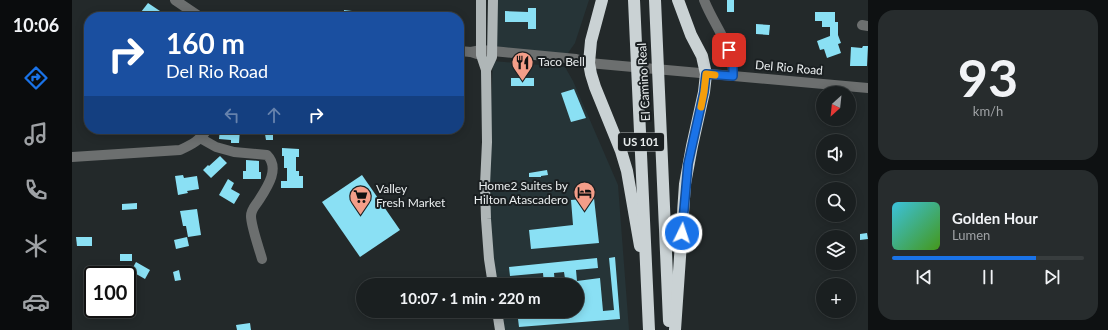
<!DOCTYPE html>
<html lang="en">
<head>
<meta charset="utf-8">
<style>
  :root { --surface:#1a1f20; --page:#272c2d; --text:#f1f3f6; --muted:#9fa2a5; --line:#383d3e; --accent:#1a73e8 }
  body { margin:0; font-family:Lato,sans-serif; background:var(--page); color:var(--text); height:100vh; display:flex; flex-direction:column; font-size:15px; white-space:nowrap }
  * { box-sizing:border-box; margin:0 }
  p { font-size:13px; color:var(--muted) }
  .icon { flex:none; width:22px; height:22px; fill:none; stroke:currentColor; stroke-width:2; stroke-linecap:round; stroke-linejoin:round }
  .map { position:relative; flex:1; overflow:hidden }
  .panel { display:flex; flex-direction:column; gap:10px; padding:10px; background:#0e1112; width:240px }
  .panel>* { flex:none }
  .hud { position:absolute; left:12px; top:12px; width:380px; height:122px; border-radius:16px; box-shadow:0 2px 10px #0003,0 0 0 1px var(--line); background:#1a4fa0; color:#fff; overflow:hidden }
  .needle { width:26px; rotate:207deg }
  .fabs { position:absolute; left:744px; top:86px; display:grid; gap:8px }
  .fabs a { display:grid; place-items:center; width:40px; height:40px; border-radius:50%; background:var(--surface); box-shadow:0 2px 10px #0003,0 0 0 1px var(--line); font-size:20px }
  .speed { position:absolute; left:12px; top:266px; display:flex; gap:8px; font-size:20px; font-weight:700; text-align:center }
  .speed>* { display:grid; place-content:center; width:52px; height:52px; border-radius:50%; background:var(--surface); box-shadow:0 2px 10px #0003,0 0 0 1px var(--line); line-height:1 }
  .speed .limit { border:2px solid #111; border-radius:6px; background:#fff; color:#111 }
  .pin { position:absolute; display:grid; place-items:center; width:34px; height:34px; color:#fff; margin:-17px; border-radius:8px; box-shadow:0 2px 6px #0006 }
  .me { position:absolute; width:44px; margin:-22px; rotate:4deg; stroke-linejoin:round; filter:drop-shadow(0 0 3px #0008) }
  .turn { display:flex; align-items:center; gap:14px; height:84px; padding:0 16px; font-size:18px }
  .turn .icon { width:52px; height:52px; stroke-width:2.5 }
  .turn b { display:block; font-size:28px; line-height:34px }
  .lanes { display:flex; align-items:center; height:38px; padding:0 16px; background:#0003; justify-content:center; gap:20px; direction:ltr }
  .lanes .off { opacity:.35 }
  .panel .card { flex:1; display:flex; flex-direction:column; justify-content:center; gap:6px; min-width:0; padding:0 14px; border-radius:16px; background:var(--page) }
  .panel .dial { align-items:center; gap:0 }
  .dial b { font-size:52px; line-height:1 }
  .song { display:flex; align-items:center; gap:12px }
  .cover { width:48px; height:48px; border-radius:6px; background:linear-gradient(135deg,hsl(190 70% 55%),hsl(100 70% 35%)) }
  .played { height:4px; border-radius:2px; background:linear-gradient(90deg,var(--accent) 75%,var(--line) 75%) }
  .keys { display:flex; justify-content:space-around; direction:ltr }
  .trip { position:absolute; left:284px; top:278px; width:228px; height:40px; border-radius:20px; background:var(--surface); box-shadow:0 2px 10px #0003,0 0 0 1px var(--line); font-weight:700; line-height:40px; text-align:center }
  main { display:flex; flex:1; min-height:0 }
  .menu { display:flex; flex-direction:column; width:72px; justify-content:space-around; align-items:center; background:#0a0c0d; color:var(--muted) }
  .menu .icon { width:28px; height:28px }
  .menu .current { color:var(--accent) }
  .menu b { font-size:18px; color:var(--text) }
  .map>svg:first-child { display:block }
</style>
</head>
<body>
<main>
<nav class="menu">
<b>10:06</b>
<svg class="icon current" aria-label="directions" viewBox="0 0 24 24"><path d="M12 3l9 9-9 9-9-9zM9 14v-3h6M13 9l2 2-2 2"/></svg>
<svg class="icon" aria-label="music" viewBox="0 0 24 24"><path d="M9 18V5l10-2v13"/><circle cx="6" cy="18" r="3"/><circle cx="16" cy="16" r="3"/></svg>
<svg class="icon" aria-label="phone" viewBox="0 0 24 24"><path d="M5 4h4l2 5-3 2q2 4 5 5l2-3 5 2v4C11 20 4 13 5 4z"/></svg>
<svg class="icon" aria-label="climate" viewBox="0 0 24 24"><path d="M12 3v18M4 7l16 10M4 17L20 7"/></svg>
<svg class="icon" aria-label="car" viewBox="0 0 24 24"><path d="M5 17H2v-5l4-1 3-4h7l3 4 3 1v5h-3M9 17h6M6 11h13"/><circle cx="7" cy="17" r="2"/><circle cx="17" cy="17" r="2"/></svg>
</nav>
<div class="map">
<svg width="796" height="330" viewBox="0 0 796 330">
  <rect width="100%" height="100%" fill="#23292a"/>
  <g fill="#263437">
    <path d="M422,0H517L503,43L494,56L422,48Z"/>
    <path d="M421,61L493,67L501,81L546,185L557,330H432L428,311H505V285H424L415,201Z"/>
  </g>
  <g fill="#8ae0f4">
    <rect x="655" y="0" width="7" height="12"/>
    <path d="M76,3L97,17H76L69,12Z"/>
    <path d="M456,8H464V29H456V22H433V11L456,12Z"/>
    <path d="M272,10L288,12L287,17H272Z"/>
    <path d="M743,12H763V22H766V35L769,43L766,44L769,53L755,58L752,49L748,50L745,41L758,36V27H750V21H743Z"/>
    <path d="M684,24L698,25L697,35L684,34Z"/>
    <path d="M791,46H796L795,66H778L779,47L790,48Z"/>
    <rect x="439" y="78" width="23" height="8"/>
    <path d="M502,89L514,118L499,122L489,93Z"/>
    <path d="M148,129H168L167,143H159V140L147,139Z"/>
    <path d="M183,129H201V140H194L193,134H183Z"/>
    <path d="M210,148L227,149V157H224V171H227V176H231V188H209V181H215V168H212V156H210Z"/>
    <path d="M148,156L155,163L139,178L131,170L136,165L137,166Z"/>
    <path d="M174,160L187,161V172H189V179H171V171H174Z"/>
    <path d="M475,170L476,175L469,176V177H457V173Z"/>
    <path d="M111,175L112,178L125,176L127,189L115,191L116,193L106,195L103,176Z"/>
    <path d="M290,175L328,230L288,257L250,202Z"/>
    <path d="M156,179L162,183L159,189L168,194L162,204L147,195Z"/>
    <path d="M522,198L527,243L459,249L457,230L501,225L499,200Z"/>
    <path d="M65,203V209L50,210V204Z"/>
    <path d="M125,209L129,235L116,237L114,226H111L108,211Z"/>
    <path d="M795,233L796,239L788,240V234Z"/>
    <path d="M4,237H20V246H5Z"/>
    <path d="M115,237L117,246L104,249L102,240Z"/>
    <rect x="48" y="254" width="12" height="7"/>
    <path d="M543,257L548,319L447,327L446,319L505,313V285H494L492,272L482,273L483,285H472L471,273L438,276L437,267L525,258L526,268L504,270L505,281L528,278L531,311L542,310L537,258Z"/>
    <path d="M64,262L78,270L73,279L59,271Z"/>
    <path d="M107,270L109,280L103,281L101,272Z"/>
    <path d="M178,323L179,330H165L164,325Z"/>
  </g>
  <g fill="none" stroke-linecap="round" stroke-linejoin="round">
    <g stroke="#6c6f6f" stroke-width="10">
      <path d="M103,0L128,17"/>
      <path d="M632,0C642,26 662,47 661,76"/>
      <path d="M790,25L796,26"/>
      <path d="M387,51L399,52L405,54"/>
      <path d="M399,52L409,50L431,52L504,59L517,63L550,66L796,88"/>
      <path d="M128,138L144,147L162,152L195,155C208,168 196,186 187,200C184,205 179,209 179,216C179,226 187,248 190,259"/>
      <path d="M0,157L108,150C119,145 129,140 135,129"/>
    </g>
    <g stroke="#afb6b7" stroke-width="10">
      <path d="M409,0V55L414,70L415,142L413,185L414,219L417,259L421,285"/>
      <path d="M414,70L420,57L421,0"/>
      <path d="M425,311L428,330"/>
    </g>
    <g stroke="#cad2d4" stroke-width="12">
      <path d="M530,0L519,41L517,63L519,74L523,87L549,151L555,171L568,246"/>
      <path d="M562,0L577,330"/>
      <path d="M583,0L597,321"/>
      <path d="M603,330L613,184L620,146L632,92L634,74L630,56L619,35L606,0"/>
    </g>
  </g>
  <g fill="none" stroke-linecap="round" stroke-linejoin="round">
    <defs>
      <path id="route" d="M610,233L616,164L632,92L634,74L661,76V63L657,50"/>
    </defs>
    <use href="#route" stroke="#114b97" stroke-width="10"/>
    <use href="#route" stroke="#1a73e8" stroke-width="7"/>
    <path stroke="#f59e0b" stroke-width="7" d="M629,107L632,92L634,74L643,75"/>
  </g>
  <defs>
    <symbol id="restaurant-pin" viewBox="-11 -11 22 30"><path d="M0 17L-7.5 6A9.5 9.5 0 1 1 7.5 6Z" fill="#f49e89" stroke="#1a1f21"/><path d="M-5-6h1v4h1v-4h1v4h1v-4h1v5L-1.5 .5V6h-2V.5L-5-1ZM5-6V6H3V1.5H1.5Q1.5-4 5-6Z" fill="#111"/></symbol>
    <symbol id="hotel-pin" viewBox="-11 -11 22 30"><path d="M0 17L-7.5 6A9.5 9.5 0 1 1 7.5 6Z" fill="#f49e89" stroke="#1a1f21"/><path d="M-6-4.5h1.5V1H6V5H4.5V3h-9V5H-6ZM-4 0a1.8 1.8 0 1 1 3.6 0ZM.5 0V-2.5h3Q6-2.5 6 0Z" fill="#111"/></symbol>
    <symbol id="supermarket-pin" viewBox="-11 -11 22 30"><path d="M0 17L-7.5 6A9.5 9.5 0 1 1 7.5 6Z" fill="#f49e89" stroke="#1a1f21"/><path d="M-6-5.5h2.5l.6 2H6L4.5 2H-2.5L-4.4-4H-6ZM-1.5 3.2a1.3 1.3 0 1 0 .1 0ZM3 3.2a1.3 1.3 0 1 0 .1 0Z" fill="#111"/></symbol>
  </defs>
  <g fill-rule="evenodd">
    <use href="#restaurant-pin" x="438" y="50" width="25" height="34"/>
    <use href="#hotel-pin" x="500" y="180" width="25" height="34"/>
    <use href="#supermarket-pin" x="276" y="184" width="25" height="34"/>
  </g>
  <g text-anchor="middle" stroke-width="4" stroke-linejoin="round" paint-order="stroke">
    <rect fill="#1a1f21" stroke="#acb0b1" stroke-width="1" x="546" y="133" width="46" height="18" rx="3"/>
    <g font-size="11" font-weight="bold" fill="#eaeeef">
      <text x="569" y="146">US 101</text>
    </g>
    <g font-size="12" fill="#eaeeef" stroke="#1a1f21" text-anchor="start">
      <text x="466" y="66">Taco Bell</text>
      <text x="496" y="190" text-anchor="end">Home2 Suites by<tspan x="496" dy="14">Hilton Atascadero</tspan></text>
      <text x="304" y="193">Valley<tspan x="304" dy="14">Fresh Market</tspan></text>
    </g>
    <g font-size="12" fill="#eaeeef" stroke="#1a1f21">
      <text transform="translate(717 68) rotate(5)" y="4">Del Rio Road</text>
      <text transform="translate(572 82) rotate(-93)" y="4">El Camino Real</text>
    </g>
  </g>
</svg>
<div class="fabs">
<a><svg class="needle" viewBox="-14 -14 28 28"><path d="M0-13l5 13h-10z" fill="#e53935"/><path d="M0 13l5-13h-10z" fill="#9fa2a5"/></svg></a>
<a><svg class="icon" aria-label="sound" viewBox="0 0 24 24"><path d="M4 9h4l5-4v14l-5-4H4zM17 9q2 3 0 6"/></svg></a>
<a><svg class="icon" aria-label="search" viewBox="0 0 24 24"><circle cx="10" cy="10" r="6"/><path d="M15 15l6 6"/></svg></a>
<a><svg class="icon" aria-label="layers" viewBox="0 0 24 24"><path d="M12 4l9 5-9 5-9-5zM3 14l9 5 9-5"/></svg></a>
<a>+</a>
</div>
<div class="speed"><div class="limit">100</div></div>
<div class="pin" style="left:657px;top:50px;background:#d93025"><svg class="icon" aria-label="arrive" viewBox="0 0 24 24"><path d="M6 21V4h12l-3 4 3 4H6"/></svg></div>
<svg class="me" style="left:610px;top:233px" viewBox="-20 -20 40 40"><circle r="17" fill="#1a73e8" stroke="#fff" stroke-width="3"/><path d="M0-11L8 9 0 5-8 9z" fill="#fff"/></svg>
<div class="trip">10:07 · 1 min · 220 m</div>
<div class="hud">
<div class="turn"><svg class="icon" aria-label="right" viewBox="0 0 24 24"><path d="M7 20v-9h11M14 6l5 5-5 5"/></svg><div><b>160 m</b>Del Rio Road</div></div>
<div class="lanes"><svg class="icon off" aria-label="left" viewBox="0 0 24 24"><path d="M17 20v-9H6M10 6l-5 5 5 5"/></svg><svg class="icon off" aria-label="ahead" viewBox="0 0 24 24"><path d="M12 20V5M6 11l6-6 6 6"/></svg><svg class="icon" aria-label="right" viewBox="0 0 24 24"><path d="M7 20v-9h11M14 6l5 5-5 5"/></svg></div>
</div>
</div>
<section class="panel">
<div class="card dial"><b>93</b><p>km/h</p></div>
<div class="card">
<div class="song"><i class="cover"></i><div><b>Golden Hour</b><p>Lumen</p></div></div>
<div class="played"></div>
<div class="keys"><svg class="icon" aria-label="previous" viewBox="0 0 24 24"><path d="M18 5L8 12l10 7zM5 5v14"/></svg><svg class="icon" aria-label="pause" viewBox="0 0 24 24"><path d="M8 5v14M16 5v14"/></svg><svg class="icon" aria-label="next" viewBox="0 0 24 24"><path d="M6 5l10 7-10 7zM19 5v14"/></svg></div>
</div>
</section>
</main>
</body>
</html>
